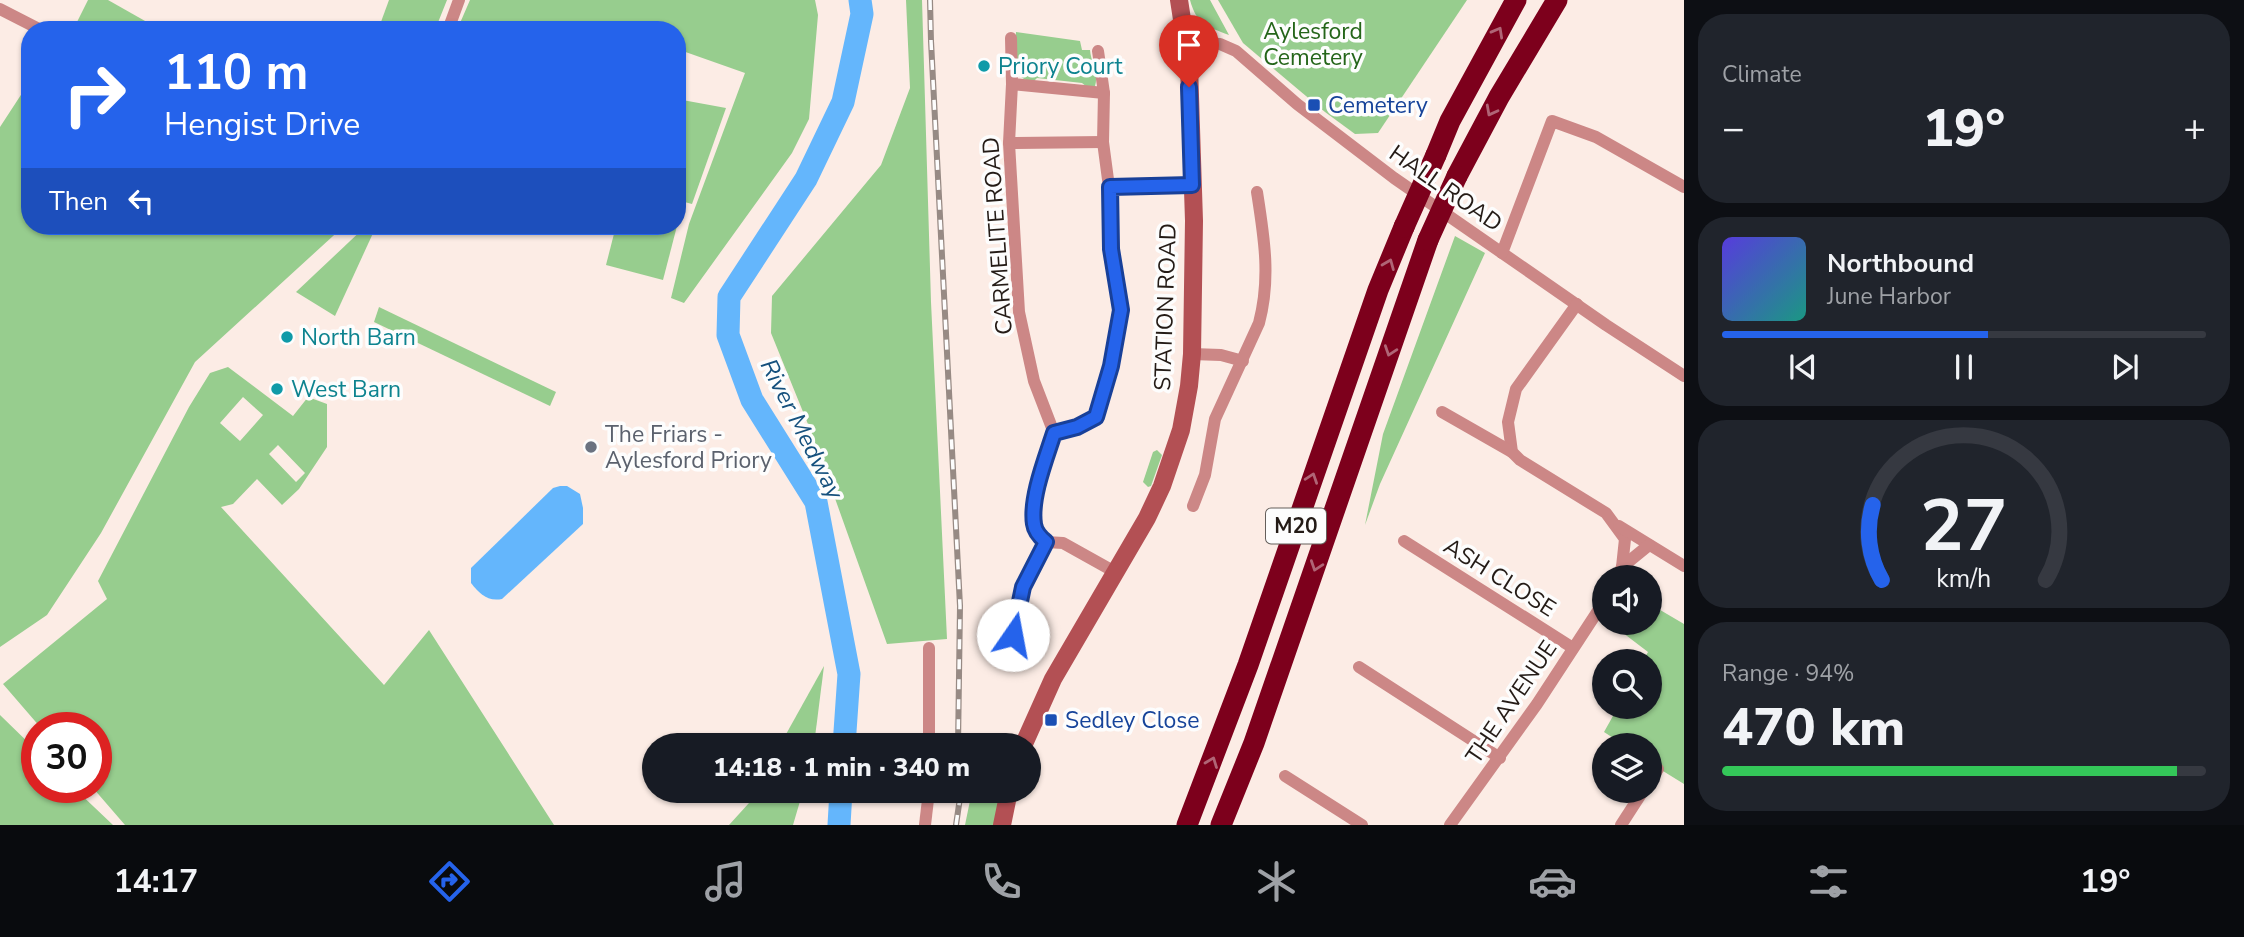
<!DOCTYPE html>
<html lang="en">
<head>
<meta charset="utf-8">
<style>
  :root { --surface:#171b24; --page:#20242c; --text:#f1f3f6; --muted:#9ea1a6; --line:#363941; --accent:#2563eb }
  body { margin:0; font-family:"Nunito Sans",sans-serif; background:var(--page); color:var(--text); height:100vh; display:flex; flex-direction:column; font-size:26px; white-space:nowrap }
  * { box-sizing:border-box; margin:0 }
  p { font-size:23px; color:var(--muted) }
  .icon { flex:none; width:38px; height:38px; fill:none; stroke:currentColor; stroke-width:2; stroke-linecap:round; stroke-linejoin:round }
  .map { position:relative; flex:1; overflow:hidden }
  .details { display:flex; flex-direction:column; gap:14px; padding:14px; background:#0d0f14; width:560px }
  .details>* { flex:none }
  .banner { position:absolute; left:21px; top:21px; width:665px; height:214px; border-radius:28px; box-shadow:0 2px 5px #0004; background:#2563eb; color:#fff; overflow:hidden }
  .buttons { position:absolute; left:1592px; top:565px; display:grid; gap:14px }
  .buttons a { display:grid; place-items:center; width:70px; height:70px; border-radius:50%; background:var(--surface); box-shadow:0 2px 5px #0004; font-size:35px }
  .speed { position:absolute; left:21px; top:712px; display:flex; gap:14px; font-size:35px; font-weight:700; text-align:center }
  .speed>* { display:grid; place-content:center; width:91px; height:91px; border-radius:50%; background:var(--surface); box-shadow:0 2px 5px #0004; line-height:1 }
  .speed .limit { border:10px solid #d22; background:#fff; color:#111 }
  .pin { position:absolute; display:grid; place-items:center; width:60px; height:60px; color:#fff; margin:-72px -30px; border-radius:50% 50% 50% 0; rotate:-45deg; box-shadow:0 0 7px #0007 }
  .pin .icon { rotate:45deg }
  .me { position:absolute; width:77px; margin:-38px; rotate:12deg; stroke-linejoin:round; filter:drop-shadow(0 0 5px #0008) }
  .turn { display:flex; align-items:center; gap:24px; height:147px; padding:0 28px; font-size:32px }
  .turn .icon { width:91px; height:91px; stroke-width:2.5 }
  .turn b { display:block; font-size:49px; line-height:60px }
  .then { display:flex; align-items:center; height:66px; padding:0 28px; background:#0003; gap:14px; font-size:26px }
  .big { font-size:52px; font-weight:800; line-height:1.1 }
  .details .widget { flex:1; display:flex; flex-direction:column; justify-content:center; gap:10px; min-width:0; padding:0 24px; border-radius:28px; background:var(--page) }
  .details .dial { align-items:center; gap:0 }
  .dial svg { height:182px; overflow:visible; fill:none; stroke:var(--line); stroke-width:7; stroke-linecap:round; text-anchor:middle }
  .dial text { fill:var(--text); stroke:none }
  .song { display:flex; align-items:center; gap:21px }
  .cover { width:84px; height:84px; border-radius:10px; background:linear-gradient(135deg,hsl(250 70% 55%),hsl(170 70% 35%)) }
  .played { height:7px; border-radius:4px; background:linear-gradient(90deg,var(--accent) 55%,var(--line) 55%) }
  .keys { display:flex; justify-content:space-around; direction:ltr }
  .heat { display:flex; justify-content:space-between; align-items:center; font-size:38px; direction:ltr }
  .charge { height:10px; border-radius:5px; background:linear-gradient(90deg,#34c759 94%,var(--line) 0) }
  .trip { position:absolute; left:642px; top:733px; width:399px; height:70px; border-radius:35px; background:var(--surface); box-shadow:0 2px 5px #0004; font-weight:800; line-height:70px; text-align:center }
  .menu { display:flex; height:112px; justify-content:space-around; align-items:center; background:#090b0e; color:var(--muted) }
  .menu .icon { width:49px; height:49px }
  .menu .on { color:var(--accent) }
  .menu b { font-size:32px; color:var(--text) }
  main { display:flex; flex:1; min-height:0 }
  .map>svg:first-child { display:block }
</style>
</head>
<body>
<main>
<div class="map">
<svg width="1684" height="825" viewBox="0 0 1684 825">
  <rect width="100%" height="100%" fill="#fcece5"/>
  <g fill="#97cd8e" fill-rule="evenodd">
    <path d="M88,0H108L161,30H73Z"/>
    <path d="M389,0H447L435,30H378Z"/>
    <path d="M470,0H815L818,15L809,119L792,153L684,303L671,298L689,224L745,73L677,49V30H622L612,27L611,30H457Z"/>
    <path d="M906,0H922L931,302L947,639L887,644L812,434L771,333L772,296L881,165L910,88Z"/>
    <path d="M1190,0H1210L1229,35C1206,26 1197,25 1190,0Z"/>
    <path d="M1218,0H1467L1378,133L1355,134L1325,112L1243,43Z"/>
    <path d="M1016,32L1080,41L1082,50H1090C1091,63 1099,73 1095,86L1087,87L1082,83L1037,78L1033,82C1007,77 1016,53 1016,32Z"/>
    <path d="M30,81V226H344L195,362L101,533L47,615L0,647V127Z"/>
    <path d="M677,99L726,108L692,204L677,200Z"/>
    <path d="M366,226H370L374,231L335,316L296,292Z"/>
    <path d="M616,226H677L663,280L606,265Z"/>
    <path d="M1455,236L1485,253L1380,484L1365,525L1383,434Z"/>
    <path d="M379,307L556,392L550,406L374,322Z"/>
    <path d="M228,367L293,416L308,397L327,404V447L299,489L282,505L257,479L233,504L221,507L384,685L429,630L554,825H125L93,788H96V728H41L3,684L107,599L98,581L189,407L210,373ZM243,397L263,415L240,441L220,423ZM278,445L305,473L296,482L269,454Z"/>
    <path d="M1157,450L1162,455L1151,486L1148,487L1143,482L1153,452Z"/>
    <path d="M1650,604L1684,624V784L1650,763V746L1624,745L1604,732L1618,707H1650V662L1643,661L1648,652L1610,623H1650Z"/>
    <path d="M824,666L814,745H780Z"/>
    <path d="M0,715L37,751V788H74L113,825H0Z"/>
    <path d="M755,791H803L793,825H729L749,803Z"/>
    <path d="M972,791H1004L995,825H965Z"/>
  </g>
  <path fill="#64b6fc" d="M560,486H567L580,494L583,508V524L502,599C487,602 479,593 471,583V568L553,488Z"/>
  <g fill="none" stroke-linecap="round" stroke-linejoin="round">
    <g stroke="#64b6fc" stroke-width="23">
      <path d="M844,746L849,674L816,502L752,400L728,335L729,297L806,179L843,102L862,14L860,0"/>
      <path d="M839,825L841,791"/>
    </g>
    <g stroke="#cc8786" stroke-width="12">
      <path d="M0,9L41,30"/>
      <path d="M448,30L459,0"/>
      <path d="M1011,38L1012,84"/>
      <path d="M1187,42L1220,44L1236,51L1297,104L1394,178L1606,325L1684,376"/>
      <path d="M1104,93L1012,84L1009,143L1019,312L1034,381L1054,433L1034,508V526L1039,536L1046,542L1063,543L1115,572"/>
      <path d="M1009,143L1103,142"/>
      <path d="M1109,187L1192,185"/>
      <path d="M1502,253L1552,121L1596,137L1684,187"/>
      <path d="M1577,304L1516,389L1508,422L1512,452L1520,460L1606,513L1625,539L1622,567L1617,578"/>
      <path d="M1192,354L1221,355L1243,361"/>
      <path d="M1442,412L1512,452"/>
      <path d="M1054,433L1077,427L1096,417L1111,366L1120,310L1111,249L1109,187L1103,142L1104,93L1098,51"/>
      <path d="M1193,506L1205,475L1215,419L1259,323C1271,278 1264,237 1257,192"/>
      <path d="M1619,526L1684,566"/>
      <path d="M1404,541L1573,648"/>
      <path d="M1622,567L1649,545"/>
      <path d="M1024,652L1016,648C1006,622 1034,567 1046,542"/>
      <path d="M1359,667L1500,758"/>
      <path d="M929,746V648"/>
      <path d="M1285,776L1362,825"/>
      <path d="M1650,781L1658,769"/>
      <path d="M925,825L929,791"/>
      <path d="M1450,825L1537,704L1605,600"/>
      <path d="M1621,825L1643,791"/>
    </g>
    <g stroke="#b35054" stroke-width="18">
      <path d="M1023,746L1053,679L1147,518L1162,486L1181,430L1189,386L1192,354L1194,221L1189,65L1179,0"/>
      <path d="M1002,825L1009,791"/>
    </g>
    <g stroke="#7d001c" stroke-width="21">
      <path d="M1436,155L1450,121L1516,0"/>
      <path d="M1457,176L1499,97L1557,0"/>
      <path d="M1187,825L1248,665L1378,290L1404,227"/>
      <path d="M1221,825L1254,743L1428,240"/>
    </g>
    <defs>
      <g id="rail">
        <path d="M930,0L931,41L960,606L958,746"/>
        <path d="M956,825L961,791"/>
      </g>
    </defs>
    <use href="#rail" stroke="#978a84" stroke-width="6"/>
    <use href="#rail" stroke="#fdfdfd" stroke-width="3.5" stroke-dasharray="10" stroke-linecap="butt"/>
    <g stroke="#7d001c" stroke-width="21">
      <path d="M1404,227L1436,155"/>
      <path d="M1428,240L1457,176"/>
    </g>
  </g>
  <defs><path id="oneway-chevron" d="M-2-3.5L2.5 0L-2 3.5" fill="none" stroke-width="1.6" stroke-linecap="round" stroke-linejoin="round" transform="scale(1.75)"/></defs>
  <g stroke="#b06576">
    <use href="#oneway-chevron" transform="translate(1498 32) rotate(-61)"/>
    <use href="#oneway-chevron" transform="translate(1491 111) rotate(118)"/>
    <use href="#oneway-chevron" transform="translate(1389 264) rotate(-68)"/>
    <use href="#oneway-chevron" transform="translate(1390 351) rotate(109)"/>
    <use href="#oneway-chevron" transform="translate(1312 478) rotate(-71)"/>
    <use href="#oneway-chevron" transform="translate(1316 566) rotate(109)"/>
    <use href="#oneway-chevron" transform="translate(1212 762) rotate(-69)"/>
  </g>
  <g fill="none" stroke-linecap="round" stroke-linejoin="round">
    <defs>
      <path id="route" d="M1013,635L1023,587L1046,542C1040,537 1035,532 1034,524C1030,498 1046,458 1054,433L1077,427L1096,417L1111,366L1121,310L1111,249L1110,187L1192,185L1189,87"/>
    </defs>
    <use href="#route" stroke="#184099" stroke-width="18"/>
    <use href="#route" stroke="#2563eb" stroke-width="12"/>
  </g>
  <g fill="#0f9aa8" stroke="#fdfdfd" stroke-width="2.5">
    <circle cx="984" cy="66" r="7"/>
    <circle cx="287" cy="337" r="7"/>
    <circle cx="277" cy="389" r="7"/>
  </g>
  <g fill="#1a4fb4" stroke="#fdfdfd" stroke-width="2.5">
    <rect x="1307" y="98" width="14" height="14" rx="3.5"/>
    <rect x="1044" y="713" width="14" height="14" rx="3.5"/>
  </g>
  <circle fill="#6b7280" stroke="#fdfdfd" stroke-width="2.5" cx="591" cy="447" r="7"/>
  <g text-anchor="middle" stroke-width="7" stroke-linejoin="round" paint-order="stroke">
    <rect fill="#fdfdfd" stroke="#655f5b" stroke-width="2" x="1266" y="508.5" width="60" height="35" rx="5"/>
    <g font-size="21" font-weight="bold" fill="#241b16">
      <text x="1296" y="533">M20</text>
    </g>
    <g font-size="23" fill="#246519" stroke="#fdfdfd">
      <text x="1313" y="39">Aylesford<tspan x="1313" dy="26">Cemetery</tspan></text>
    </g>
    <g font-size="23" fill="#0d838f" stroke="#fdfdfd" text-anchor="start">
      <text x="998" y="74">Priory Court</text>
      <text x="301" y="345">North Barn</text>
      <text x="291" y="397">West Barn</text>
    </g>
    <g font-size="23" fill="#164399" stroke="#fdfdfd" text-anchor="start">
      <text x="1328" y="113">Cemetery</text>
      <text x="1065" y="728">Sedley Close</text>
    </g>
    <g font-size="23" fill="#241b16" stroke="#fdfdfd">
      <text transform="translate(1446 188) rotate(35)" y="8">HALL ROAD</text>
      <text transform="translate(997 236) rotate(-94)" y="8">CARMELITE ROAD</text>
      <text transform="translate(1165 307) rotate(-88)" y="8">STATION ROAD</text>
      <text transform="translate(1500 577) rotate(32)" y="8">ASH CLOSE</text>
      <text transform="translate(1511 702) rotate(-56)" y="8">THE AVENUE</text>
    </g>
    <g font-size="23" fill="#5b616d" stroke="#fdfdfd" text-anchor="start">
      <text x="605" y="442">The Friars -<tspan x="605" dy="26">Aylesford Priory</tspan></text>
    </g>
    <g font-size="24" font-style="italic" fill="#15507d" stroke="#fdfdfd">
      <text transform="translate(802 429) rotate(63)" y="8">River Medway</text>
    </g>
  </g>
</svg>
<div class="buttons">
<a><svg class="icon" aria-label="sound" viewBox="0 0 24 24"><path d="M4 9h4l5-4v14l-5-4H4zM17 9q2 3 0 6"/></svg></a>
<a><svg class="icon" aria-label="search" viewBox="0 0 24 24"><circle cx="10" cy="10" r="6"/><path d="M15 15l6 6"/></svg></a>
<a><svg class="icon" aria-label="layers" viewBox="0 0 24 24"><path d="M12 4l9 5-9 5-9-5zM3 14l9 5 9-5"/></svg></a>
</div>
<div class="speed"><div class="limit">30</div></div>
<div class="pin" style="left:1189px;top:87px;background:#d93025"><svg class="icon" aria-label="arrive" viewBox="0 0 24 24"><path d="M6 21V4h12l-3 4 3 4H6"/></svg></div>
<svg class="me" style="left:1013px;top:635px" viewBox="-20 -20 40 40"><circle r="19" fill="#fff"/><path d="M0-13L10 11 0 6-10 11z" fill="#2563eb"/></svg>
<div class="trip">14:18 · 1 min · 340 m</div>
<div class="banner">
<div class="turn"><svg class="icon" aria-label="right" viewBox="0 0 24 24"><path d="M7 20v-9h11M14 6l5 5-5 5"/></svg><div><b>110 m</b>Hengist Drive</div></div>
<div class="then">Then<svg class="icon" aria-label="left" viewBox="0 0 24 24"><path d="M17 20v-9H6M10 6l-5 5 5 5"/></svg></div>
</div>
</div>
<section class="details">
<div class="widget"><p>Climate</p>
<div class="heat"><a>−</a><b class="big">19°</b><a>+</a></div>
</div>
<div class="widget">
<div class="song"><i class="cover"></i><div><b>Northbound</b><p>June Harbor</p></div></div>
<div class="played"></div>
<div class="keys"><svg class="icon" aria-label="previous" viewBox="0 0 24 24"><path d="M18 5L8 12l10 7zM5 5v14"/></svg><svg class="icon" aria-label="pause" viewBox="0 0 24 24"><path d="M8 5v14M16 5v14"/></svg><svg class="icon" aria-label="next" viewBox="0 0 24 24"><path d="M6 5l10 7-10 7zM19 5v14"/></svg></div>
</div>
<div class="widget dial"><svg viewBox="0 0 100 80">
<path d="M14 69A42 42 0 1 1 86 69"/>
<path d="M14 69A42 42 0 0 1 10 36" stroke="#2563eb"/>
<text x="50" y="56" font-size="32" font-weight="700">27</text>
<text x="50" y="72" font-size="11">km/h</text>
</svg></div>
<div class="widget"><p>Range · 94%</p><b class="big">470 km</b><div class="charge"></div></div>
</section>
</main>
<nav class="menu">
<b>14:17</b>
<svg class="icon on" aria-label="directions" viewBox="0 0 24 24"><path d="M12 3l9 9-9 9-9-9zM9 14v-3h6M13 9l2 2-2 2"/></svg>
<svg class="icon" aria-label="music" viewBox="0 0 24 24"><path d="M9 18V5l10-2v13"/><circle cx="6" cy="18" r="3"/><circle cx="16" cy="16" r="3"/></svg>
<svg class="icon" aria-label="phone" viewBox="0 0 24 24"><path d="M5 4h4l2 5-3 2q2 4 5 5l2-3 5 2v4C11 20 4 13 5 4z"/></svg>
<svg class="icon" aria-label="climate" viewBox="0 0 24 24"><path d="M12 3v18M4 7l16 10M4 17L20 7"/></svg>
<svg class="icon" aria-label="car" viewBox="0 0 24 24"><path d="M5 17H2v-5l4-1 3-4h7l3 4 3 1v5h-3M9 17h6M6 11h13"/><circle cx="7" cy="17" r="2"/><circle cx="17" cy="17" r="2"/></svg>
<svg class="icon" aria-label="filters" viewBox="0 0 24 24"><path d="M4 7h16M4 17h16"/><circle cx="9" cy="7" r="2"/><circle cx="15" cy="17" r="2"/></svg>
<b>19°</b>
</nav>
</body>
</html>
